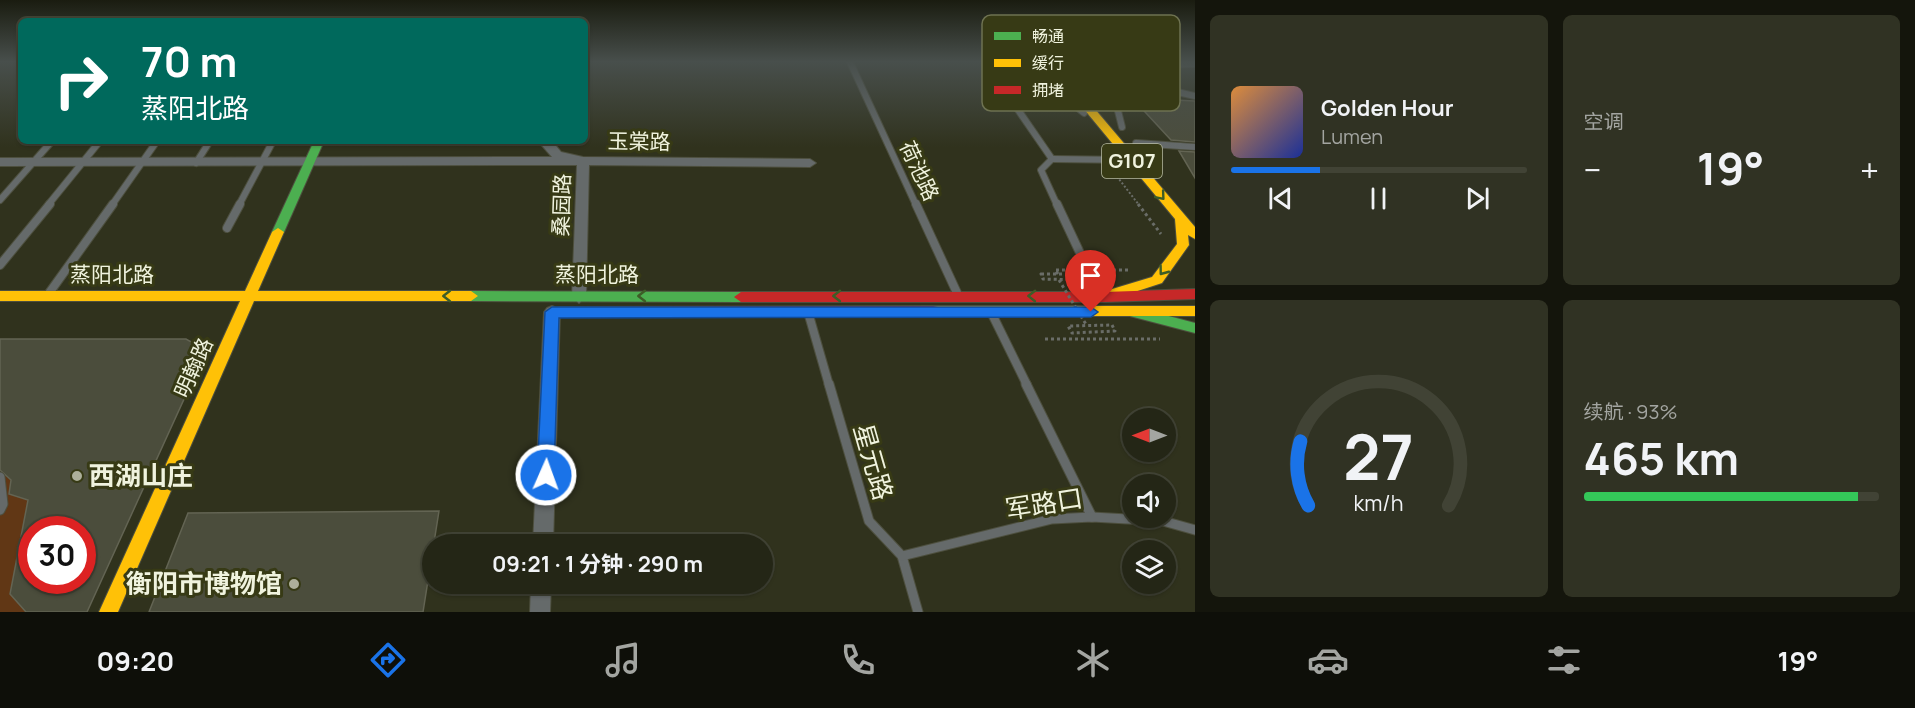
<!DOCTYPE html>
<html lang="zh">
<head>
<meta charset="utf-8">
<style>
  :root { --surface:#242616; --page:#303223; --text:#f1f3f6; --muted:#a3a5a1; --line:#414335; --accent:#1a73e8 }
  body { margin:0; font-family:Manrope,"Noto Sans SC",sans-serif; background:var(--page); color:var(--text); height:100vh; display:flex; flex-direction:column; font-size:22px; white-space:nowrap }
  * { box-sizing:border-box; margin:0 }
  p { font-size:20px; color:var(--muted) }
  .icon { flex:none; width:33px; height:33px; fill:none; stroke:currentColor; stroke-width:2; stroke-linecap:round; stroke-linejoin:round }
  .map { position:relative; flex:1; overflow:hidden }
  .sheet { display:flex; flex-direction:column; gap:15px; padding:15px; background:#14150c; width:720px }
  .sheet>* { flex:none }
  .top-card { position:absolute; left:18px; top:18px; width:570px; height:126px; border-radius:9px; box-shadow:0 2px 4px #0004,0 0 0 2px var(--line); background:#00695c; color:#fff; overflow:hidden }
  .needle { width:39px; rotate:270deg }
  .controls { position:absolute; left:1122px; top:408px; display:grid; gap:12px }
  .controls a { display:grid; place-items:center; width:54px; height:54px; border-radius:50%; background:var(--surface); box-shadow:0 2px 4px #0004,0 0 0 2px var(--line); font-size:30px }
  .speed { position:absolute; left:18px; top:516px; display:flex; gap:12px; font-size:30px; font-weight:700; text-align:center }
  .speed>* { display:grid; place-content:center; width:78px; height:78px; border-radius:50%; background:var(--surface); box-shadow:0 2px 4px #0004,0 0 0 2px var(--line); line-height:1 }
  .speed .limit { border:9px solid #d22; background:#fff; color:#111 }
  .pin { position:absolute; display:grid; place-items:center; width:51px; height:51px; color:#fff; margin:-62px -26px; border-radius:50% 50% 50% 0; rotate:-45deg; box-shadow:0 0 6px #0007 }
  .pin .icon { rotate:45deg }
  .me { position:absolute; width:66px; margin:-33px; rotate:2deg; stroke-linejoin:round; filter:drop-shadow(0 0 4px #0008) }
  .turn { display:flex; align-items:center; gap:21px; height:126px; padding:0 24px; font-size:27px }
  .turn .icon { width:78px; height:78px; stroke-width:2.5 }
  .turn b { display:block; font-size:42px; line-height:51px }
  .big { font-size:45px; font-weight:700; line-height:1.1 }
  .sheet .tile { flex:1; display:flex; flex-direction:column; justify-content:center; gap:9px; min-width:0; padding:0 21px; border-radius:9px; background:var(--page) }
  .sheet .dial { align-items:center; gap:0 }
  .dial svg { height:156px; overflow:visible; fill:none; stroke:var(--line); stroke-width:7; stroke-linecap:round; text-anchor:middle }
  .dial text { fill:var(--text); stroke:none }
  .song { display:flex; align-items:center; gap:18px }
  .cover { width:72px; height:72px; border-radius:9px; background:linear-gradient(135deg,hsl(30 70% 55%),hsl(230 70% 35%)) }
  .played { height:6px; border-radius:3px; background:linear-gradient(90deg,var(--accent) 30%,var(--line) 30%) }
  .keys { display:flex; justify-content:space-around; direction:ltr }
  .heat { display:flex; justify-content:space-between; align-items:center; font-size:33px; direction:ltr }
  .charge { height:9px; border-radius:4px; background:linear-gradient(90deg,#34c759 93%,var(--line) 0) }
  .sheet .tiles { flex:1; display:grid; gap:15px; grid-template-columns:repeat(2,1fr) }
  .trip { position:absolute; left:422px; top:534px; width:351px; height:60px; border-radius:30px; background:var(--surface); box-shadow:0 2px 4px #0004,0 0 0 2px var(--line); font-weight:700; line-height:60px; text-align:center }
  .tabs { display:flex; height:96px; justify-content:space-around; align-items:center; background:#0e0f09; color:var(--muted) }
  .tabs .icon { width:42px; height:42px }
  .tabs .on { color:var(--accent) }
  .tabs b { font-size:27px; color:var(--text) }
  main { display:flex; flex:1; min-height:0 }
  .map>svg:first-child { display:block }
</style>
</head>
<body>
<main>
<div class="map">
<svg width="1195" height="612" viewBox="0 0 1195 612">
  <rect width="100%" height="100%" fill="#30321d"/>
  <path fill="#613715" d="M0,472L11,480L9,494L28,500L26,612H0Z"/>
  <g fill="#4b4d3c" stroke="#636453" stroke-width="1.5" fill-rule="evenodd">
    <path d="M1144,70L1174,100L1195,101V142L1171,140L1107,71Z"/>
    <path d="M1179,151L1195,152V178Z"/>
    <path d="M0,339H186L195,344L199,352L200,364L87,612H26L10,594L28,500L9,494L11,480L0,470ZM32,530H82V580H32Z"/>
    <path d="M439,511L423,612H149L188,513Z"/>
  </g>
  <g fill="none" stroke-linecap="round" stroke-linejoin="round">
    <defs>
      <g id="lane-far2">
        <path d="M850,62L916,205"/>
        <path d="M985,62L1052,159L1041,170L1057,205"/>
        <path d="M1032,62L1054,89L1084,113"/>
        <path d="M1085,62L1114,95L1122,127"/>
        <path d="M1146,65L1173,91L1195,96"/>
        <path d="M1089,66L1195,64"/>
        <path d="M1136,143L1195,147"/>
        <path d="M1052,159L1130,160"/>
        <path d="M196,163L210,141"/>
        <path d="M0,200L52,141"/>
        <path d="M48,205L100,141"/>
        <path d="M112,205L157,141"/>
        <path d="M239,205L273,141"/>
      </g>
      <g id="lane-far1">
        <path d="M916,204L958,295"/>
        <path d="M1057,204L1088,270L1104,295"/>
        <path d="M227,228L240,204"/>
        <path d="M0,265L50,204"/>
        <path d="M47,296L113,204"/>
        <path d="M808,312L829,385"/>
        <path d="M991,312L1027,385"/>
      </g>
      <g id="lane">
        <path d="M829,384L869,521L902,556L918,612"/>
        <path d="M1026,384L1092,517"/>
        <path d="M0,477L3,504L0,510"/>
        <path d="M902,556L1052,519L1092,517L1163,521L1195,530"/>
      </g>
      <g id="street">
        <path d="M538,141H552L561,152L583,157L810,159L816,163L810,167L589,165L586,297L579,303L572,297L577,165L0,166V158L552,157Z"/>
        <path d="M552,306L557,308L560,312L553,544H533L544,312L547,308Z"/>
        <path d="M531,584H551L550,612H530Z"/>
      </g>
      <g id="fast">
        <path d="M314,141H324L284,232L278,236L274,235L272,232Z"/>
        <path d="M471,291L741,292L748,297L741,302L471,301L464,296Z"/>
        <path d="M1131,306L1195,323V333L1126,315L1124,311L1126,307Z"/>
      </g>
      <g id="slow">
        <path d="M1045,62H1055L1195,227V239L1188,235L1189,245L1162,283L1104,302L1097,297L1099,293L1152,277L1177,244L1175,219Z"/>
        <path d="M278,228L284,232L258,291H471L478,296L471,301H254L118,612H99L240,301H0V291H245L272,232Z"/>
        <path d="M933,306H1195V316H933L928,315L926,311L928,307Z"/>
      </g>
      <g id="jam">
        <path d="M1195,289V299L1104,302H741L734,297L741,292H1104Z"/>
        <path d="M933,306L938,307L940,311L938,315L933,316L559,317L554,316L552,312L554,308L559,307Z"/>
      </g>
    </defs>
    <use href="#lane-far2" stroke="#4d4f3e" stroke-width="8"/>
    <use href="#lane-far1" stroke="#4d4f3e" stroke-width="10"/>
    <use href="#lane" stroke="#4d4f3e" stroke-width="11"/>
    <use href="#street" stroke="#4d4f3e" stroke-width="2"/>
    <use href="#fast" stroke="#4d4f3e" stroke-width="2"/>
    <use href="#slow" stroke="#4d4f3e" stroke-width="2"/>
    <use href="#jam" stroke="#4d4f3e" stroke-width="2"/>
    <path stroke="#6a6d68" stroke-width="2" stroke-dasharray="2 2" stroke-linecap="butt" d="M1112,170L1139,205"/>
    <g stroke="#6a6d68" stroke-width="3" stroke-dasharray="3 3" stroke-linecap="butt">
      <path d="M1138,204L1161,234"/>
      <path d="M1101,270H1128"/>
      <path d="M1041,274H1077L1080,280L1043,279Z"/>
      <path d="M1058,274L1055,270H1077"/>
      <path d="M1112,325L1115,331L1072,333L1068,326Z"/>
      <path d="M1045,339H1160"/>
    </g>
    <use href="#lane-far2" stroke="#656a6a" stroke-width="6"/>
    <use href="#lane-far1" stroke="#656a6a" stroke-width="8"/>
    <use href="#lane" stroke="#656a6a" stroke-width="9"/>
    <use href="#street" fill="#656a6a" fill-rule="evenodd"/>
    <use href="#fast" fill="#4caf50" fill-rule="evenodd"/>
    <use href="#slow" fill="#ffc107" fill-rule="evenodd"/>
    <use href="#jam" fill="#c62828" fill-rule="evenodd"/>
    <path stroke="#6a6d68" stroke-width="3" stroke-dasharray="3 3" stroke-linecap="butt" d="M1059,280L1087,326"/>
  </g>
  <defs><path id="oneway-chevron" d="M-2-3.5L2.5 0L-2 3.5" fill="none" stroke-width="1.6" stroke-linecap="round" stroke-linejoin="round" transform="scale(1.5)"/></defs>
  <g stroke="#3d5d27">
    <use href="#oneway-chevron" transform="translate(1161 196) rotate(50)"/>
    <use href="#oneway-chevron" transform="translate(1163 271) rotate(127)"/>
    <use href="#oneway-chevron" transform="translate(447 296) rotate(-180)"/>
    <use href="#oneway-chevron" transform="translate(642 296) rotate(180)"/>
    <use href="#oneway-chevron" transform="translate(837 296) rotate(180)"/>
    <use href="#oneway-chevron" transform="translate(1032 296) rotate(-179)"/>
  </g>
  <linearGradient id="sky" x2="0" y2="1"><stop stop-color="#1a1c10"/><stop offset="0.42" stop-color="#484f4c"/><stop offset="1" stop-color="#484f4c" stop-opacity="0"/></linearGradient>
  <rect width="1195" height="147" fill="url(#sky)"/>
  <path fill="#1a73e8" stroke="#114b97" stroke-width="1.5" d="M552,307H1091L1098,312L1091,317L559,318L554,475L552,480L546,483L540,480L537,475L545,312Z"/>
  <g fill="#adaf9a" stroke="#373a15" stroke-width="2">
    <circle cx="77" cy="476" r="6"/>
    <circle cx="294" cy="584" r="6"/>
  </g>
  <g text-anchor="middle" stroke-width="6" stroke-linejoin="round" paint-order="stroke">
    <rect fill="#373a15" stroke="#b8bca2" stroke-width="1.5" x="1102" y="144" width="60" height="34" rx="4.5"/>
    <g font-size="20" font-weight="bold" fill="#f0f3de">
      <text x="1132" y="168">G107</text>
    </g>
    <g font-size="21" fill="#f0f3de" stroke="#373a15">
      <text transform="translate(639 142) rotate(1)" y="7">玉棠路</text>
      <text transform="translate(919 171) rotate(65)" y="7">荷池路</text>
      <text transform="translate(562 205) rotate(-88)" y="7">桑园路</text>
      <text x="112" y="282">蒸阳北路</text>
      <text x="597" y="282">蒸阳北路</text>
      <text transform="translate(194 368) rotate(-66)" y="7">明翰路</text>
    </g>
    <g font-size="26" fill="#f0f3de" stroke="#373a15">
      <text transform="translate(873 462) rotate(74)" y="9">星元路</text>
      <text transform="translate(1044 504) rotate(-9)" y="9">军路口</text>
    </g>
    <g font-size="26" font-weight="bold" fill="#f0f3de" stroke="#373a15" text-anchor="start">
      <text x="89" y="485">西湖山庄</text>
      <text x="282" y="593" text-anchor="end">衡阳市博物馆</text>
    </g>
  </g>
  <rect x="982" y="15" width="198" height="96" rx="9" fill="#373a15" stroke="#6e7251" stroke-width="1.5"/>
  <rect x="994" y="32" width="27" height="8" fill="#4caf50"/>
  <rect x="994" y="59" width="27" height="8" fill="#ffc107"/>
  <rect x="994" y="86" width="27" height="8" fill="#c62828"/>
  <g font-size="16" fill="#f0f3de">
    <text x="1032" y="42">畅通</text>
    <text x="1032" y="69">缓行</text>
    <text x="1032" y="96">拥堵</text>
  </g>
</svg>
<div class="controls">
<a><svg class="needle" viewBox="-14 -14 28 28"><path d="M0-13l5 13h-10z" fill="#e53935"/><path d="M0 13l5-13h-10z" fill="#a3a5a1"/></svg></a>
<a><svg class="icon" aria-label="sound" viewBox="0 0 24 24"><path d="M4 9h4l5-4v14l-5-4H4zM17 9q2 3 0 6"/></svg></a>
<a><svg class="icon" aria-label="layers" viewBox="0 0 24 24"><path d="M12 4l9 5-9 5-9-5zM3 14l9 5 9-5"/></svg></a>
</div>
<div class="speed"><div class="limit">30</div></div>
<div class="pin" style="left:1091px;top:312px;background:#d93025"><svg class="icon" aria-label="arrive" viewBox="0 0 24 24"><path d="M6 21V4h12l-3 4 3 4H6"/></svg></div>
<svg class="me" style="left:546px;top:475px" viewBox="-20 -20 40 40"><circle r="17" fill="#1a73e8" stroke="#fff" stroke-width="3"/><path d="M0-11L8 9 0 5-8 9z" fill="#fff"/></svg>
<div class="trip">09:21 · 1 分钟 · 290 m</div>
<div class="top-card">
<div class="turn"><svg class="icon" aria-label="right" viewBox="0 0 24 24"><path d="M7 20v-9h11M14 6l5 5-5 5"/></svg><div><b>70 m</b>蒸阳北路</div></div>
</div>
</div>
<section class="sheet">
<div class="tiles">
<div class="tile">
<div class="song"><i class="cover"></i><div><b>Golden Hour</b><p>Lumen</p></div></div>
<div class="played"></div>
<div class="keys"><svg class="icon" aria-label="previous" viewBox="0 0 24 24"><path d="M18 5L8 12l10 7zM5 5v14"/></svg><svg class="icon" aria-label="pause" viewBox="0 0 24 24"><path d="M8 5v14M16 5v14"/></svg><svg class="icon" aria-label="next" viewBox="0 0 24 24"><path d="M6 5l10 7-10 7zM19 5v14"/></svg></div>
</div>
<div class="tile"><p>空调</p>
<div class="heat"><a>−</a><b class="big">19°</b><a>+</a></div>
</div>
<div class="tile dial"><svg viewBox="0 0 100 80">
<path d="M14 69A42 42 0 1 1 86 69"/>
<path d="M14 69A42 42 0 0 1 10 36" stroke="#1a73e8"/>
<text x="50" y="56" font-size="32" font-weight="700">27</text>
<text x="50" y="72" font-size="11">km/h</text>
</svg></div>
<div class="tile"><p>续航 · 93%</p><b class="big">465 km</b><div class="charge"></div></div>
</div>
</section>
</main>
<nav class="tabs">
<b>09:20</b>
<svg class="icon on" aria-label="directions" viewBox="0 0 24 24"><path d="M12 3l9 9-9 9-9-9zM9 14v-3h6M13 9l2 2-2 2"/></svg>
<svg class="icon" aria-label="music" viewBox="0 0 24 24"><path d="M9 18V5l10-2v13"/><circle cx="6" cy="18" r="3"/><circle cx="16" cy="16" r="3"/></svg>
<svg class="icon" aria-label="phone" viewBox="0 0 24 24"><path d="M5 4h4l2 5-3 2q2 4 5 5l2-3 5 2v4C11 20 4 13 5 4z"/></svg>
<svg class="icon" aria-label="climate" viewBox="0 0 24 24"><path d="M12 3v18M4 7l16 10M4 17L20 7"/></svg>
<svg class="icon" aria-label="car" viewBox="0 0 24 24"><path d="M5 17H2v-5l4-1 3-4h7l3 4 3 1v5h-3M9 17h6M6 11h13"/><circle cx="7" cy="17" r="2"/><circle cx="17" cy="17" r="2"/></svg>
<svg class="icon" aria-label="filters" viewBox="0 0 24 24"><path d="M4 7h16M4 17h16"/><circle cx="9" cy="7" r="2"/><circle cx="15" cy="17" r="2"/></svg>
<b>19°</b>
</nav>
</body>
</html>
